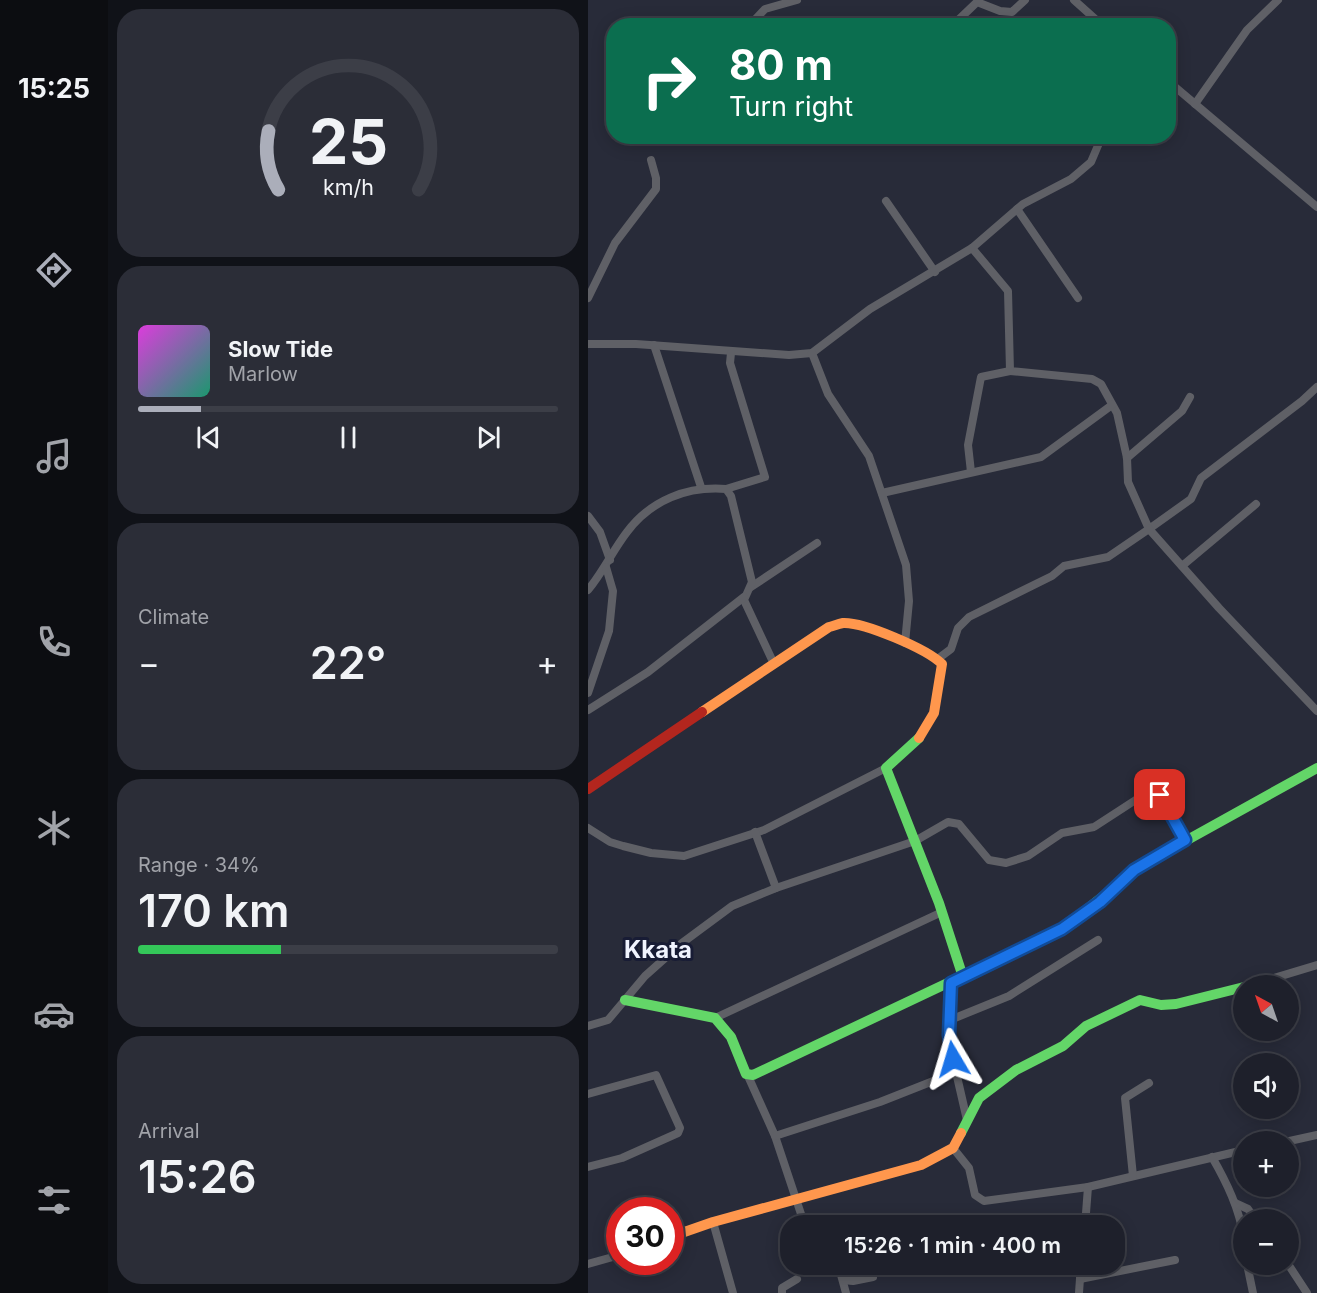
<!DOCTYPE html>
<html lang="en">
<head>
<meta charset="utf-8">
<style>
  :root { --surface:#1e202b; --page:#2b2d37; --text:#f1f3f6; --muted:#a1a3a9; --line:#3c3e47; --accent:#abaeba }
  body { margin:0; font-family:Inter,sans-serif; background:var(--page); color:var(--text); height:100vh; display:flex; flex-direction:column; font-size:22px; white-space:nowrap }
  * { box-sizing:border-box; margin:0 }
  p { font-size:20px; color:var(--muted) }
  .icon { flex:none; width:33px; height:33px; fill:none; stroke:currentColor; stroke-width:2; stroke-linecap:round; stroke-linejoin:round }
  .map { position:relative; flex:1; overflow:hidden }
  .details { display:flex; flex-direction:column; gap:9px; padding:9px; background:#101218; width:480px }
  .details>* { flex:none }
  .banner { position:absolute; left:18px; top:18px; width:570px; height:126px; border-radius:24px; box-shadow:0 3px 15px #0003,0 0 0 2px var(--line); background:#0b6e4f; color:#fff; overflow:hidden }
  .needle { width:39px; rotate:320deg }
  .tools { position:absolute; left:645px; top:975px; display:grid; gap:12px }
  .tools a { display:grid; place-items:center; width:66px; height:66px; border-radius:50%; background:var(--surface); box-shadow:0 3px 15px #0003,0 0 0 2px var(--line); font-size:30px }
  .speed { position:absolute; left:18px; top:1197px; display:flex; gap:12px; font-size:30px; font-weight:700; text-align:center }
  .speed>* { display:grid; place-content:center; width:78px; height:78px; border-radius:50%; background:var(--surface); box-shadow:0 3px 15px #0003,0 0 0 2px var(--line); line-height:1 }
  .speed .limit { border:9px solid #d22; background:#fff; color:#111 }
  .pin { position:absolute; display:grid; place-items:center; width:51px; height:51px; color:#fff; margin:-26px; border-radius:12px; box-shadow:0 3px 9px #0006 }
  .me { position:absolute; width:66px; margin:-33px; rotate:353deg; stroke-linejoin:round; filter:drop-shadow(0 0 4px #0008) }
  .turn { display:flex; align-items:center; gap:21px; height:126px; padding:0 24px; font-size:27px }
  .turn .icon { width:78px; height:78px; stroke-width:2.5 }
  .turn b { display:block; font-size:42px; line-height:51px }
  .big { font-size:45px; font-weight:600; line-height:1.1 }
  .details .tile { flex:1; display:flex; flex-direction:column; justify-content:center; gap:9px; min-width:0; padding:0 21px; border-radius:24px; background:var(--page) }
  .details .dial { align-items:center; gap:0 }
  .dial svg { height:156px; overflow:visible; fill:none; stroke:var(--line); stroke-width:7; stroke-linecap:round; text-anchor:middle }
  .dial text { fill:var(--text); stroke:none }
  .song { display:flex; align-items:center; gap:18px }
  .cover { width:72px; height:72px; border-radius:9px; background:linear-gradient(135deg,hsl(300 70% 55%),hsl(160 70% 35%)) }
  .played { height:6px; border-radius:3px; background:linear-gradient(90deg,var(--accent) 15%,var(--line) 15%) }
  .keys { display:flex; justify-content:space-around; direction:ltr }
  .heat { display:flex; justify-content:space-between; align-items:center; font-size:33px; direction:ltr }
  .charge { height:9px; border-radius:4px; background:linear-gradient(90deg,#34c759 34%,var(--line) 0) }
  .trip { position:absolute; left:192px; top:1215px; width:345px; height:60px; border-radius:24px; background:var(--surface); box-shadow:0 3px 15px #0003,0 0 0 2px var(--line); font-weight:600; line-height:60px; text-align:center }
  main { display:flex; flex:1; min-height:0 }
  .menu { display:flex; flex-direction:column; width:108px; justify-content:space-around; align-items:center; background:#0c0d11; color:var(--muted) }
  .menu .icon { width:42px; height:42px }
  .menu .selected { color:var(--accent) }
  .menu b { font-size:27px; color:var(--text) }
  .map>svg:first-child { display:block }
</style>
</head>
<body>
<main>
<nav class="menu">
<b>15:25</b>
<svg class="icon selected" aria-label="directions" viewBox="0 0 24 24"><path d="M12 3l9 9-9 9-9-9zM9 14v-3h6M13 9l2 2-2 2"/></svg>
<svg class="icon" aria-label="music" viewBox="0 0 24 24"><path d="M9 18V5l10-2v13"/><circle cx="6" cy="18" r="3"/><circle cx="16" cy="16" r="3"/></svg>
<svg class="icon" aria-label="phone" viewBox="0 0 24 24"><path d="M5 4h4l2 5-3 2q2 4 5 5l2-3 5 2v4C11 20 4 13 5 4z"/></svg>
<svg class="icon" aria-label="climate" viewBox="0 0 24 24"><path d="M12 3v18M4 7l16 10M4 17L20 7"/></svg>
<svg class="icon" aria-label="car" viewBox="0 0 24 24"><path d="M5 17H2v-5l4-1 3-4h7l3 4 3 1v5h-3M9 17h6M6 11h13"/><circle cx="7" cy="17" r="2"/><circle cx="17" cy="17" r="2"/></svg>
<svg class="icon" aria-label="filters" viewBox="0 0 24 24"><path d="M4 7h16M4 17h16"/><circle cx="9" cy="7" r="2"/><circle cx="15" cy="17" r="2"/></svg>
</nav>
<section class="details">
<div class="tile dial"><svg viewBox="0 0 100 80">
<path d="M14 69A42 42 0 1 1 86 69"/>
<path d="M14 69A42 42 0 0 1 9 39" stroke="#abaeba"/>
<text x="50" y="56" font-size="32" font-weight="700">25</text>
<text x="50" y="72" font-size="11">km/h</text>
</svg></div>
<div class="tile">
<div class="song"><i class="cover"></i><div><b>Slow Tide</b><p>Marlow</p></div></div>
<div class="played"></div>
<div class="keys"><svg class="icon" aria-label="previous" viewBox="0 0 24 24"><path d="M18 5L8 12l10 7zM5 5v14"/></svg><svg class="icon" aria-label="pause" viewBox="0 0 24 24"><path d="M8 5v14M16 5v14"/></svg><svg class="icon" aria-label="next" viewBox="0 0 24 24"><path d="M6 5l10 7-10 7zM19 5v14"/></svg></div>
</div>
<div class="tile"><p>Climate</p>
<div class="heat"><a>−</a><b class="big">22°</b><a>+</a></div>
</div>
<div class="tile"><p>Range · 34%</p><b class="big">170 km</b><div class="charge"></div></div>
<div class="tile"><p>Arrival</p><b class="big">15:26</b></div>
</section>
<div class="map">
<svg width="729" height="1293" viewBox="0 0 729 1293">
  <rect width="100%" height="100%" fill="#282b39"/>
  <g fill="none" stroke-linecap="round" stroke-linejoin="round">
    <g stroke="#5f6066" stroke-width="8">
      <path d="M486,0L515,26"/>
      <path d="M161,26L177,9L209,0"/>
      <path d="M364,26L389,2L412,11L424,12L437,0"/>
      <path d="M580,81L729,207"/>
      <path d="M607,104L659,30L690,0"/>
      <path d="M298,201L347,272"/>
      <path d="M429,209L490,298"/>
      <path d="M384,248L420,291L422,371L504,379L513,384L529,413L539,458L540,482L561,529L603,499L613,478L714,401L729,387"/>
      <path d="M0,298L27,243L68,189V178L63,160"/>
      <path d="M0,344H48L201,355L224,353L282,309L384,248L435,204L483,179L503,162L514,136"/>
      <path d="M66,345L113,487"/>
      <path d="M224,353L240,394L281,456L318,565L321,601L317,643"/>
      <path d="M539,458L594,411L602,397"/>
      <path d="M383,472L380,445L393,377L422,371"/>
      <path d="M138,489L177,477L142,363L143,353"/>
      <path d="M294,493L453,457L524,405"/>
      <path d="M0,516L12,532L22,560"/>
      <path d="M594,566L668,504"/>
      <path d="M163,587L229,543"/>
      <path d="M0,590C15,572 25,550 39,532C63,500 99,486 138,489L143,496L164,582L156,600L186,664"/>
      <path d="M351,658L363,649L370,628L381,617L464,576L476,566L520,557L561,529L631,608L729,711"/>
      <path d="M0,693L21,631L25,591L18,567"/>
      <path d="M0,710L60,672L156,597"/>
      <path d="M0,828L22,842L35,846L63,853L96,856L176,830L298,768"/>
      <path d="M167,832L188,888"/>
      <path d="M363,983L362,1046L379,1120"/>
      <path d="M660,986L729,965"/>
      <path d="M127,1018L354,912"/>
      <path d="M362,1020L421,996L510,940"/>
      <path d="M0,1026L20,1020L57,976L94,943L144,906L188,888L327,841L360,822L371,824L401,860L418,863L440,856L474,833L506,827L566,788L597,840"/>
      <path d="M160,1076L187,1136L217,1226"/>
      <path d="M0,1094L68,1075L92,1128L90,1133L34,1158L0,1167"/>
      <path d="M187,1136L292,1102L368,1072"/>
      <path d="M697,1142L729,1135"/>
      <path d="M365,1148L381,1168L387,1195L396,1201L500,1187L656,1150"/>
      <path d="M624,1157C639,1183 651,1208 656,1238"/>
      <path d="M545,1176L537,1098L561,1083"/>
      <path d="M647,1203L660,1209L668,1220"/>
      <path d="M125,1222L145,1293"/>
      <path d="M497,1226L500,1187"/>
      <path d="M0,1264L32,1255"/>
      <path d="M250,1264L258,1293"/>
      <path d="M659,1264L665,1293"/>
      <path d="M700,1264L719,1293"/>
      <path d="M492,1279L587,1260"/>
      <path d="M255,1280L265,1281L285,1277"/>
      <path d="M194,1293V1288L209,1279"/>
      <path d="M491,1293L493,1264"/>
    </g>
    <g stroke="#63d668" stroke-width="10">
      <path d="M331,738L298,768L351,903L375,977"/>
      <path d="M37,1000L127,1018L143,1037L158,1074L165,1075L474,929L556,864L729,768"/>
      <path d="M373,1133L391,1098L428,1070L475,1046L498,1026L552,1000L573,1005L588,1004L656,987"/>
    </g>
    <g stroke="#ff974d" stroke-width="10">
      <path d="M114,712L241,627C245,626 250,624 255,623C276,622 339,649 354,664L346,713L331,738"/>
      <path d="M82,1237L125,1222L333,1165L365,1148L373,1133"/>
    </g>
    <path stroke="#b3261e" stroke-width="10" d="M0,789L114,712"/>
  </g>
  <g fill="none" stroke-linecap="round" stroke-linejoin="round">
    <defs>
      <path id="route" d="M365,1059L361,1035L363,983L474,929L512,902L546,870L597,840L572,795"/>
    </defs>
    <use href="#route" stroke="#114b97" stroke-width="15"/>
    <use href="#route" stroke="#1a73e8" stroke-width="10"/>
  </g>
  <g text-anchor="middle" stroke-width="6" stroke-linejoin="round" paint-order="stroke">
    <g font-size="24" font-weight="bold" fill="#f1f4ff" stroke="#181c35">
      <text x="70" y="958">Kkata</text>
    </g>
  </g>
</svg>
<div class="tools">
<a><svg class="needle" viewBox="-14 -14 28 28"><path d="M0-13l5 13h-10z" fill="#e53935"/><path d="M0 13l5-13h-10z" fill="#a1a3a9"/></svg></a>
<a><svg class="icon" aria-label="sound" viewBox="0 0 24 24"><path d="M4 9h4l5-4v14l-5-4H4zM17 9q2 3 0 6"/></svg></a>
<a>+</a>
<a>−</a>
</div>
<div class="speed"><div class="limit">30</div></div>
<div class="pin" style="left:572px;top:795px;background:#d93025"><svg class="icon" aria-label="arrive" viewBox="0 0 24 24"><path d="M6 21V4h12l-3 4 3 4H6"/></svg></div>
<svg class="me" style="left:365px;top:1059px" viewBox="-20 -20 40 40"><path d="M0-17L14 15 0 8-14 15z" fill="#1a73e8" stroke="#fff" stroke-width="4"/></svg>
<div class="trip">15:26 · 1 min · 400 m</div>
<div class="banner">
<div class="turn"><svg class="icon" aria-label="right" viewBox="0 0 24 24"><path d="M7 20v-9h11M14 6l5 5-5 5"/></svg><div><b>80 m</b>Turn right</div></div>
</div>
</div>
</main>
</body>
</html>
